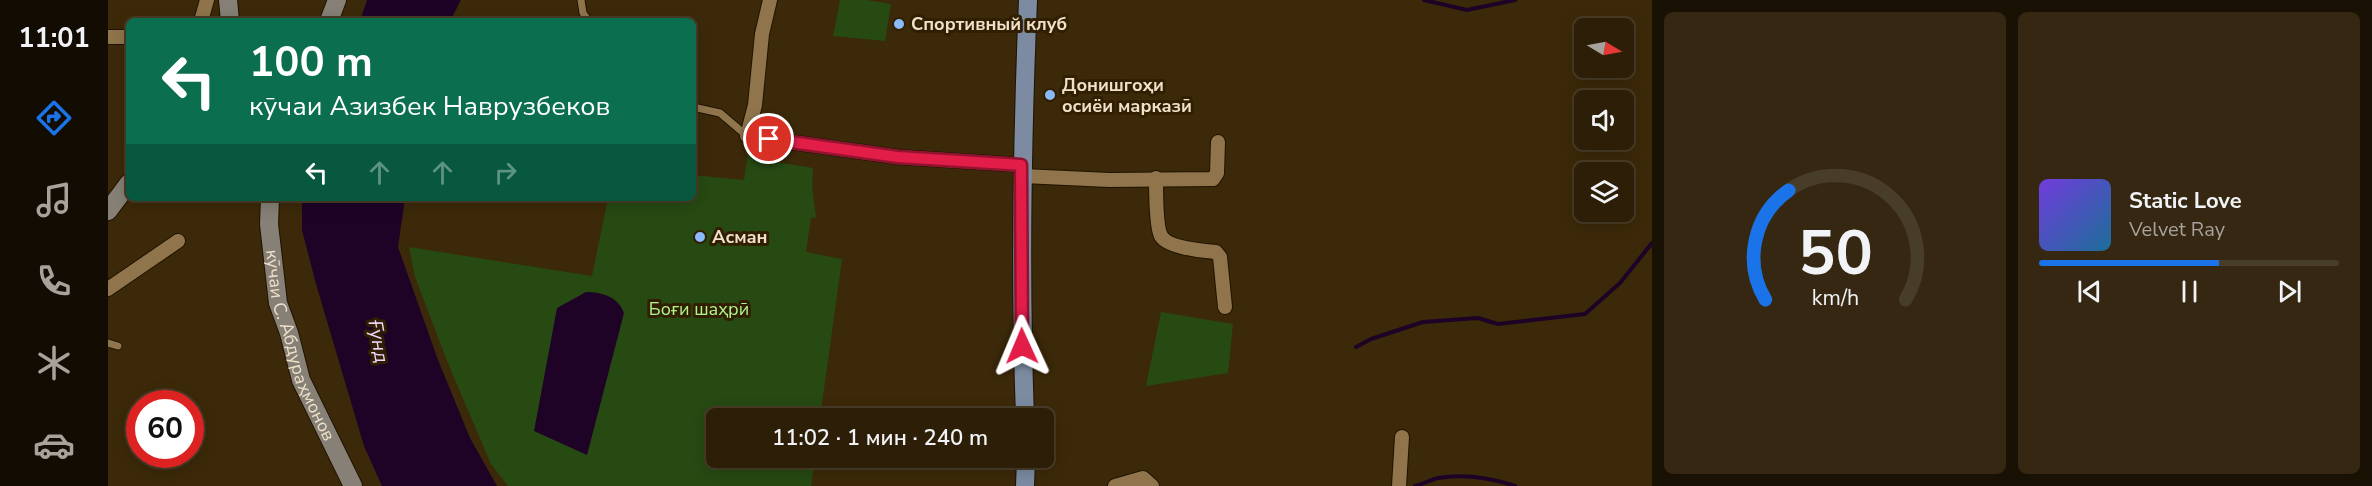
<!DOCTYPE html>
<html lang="ru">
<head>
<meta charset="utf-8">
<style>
  :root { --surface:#2d1f07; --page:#352711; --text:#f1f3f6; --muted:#a7a29b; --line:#483d28; --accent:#1a73e8 }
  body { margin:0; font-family:"Nunito Sans",sans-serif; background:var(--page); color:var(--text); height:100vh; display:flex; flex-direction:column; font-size:22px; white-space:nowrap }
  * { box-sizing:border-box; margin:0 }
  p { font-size:20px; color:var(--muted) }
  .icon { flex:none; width:33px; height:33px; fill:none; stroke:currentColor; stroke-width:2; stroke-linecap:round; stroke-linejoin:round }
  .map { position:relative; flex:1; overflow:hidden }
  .side { display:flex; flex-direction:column; gap:12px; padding:12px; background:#191104; width:720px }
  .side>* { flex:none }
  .top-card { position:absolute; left:18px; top:18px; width:570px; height:183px; border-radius:9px; box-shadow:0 3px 15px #0003,0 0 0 2px var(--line); background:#0b6e4f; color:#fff; overflow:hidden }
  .needle { width:39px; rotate:100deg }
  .tools { position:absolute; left:1466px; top:18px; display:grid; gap:12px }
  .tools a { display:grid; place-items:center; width:60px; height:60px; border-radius:9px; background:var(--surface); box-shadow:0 3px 15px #0003,0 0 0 2px var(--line); font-size:30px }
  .speed { position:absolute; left:18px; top:390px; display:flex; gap:12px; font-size:30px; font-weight:700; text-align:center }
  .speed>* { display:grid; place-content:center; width:78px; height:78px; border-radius:50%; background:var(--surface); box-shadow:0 3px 15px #0003,0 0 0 2px var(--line); line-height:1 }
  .speed .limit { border:9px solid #d22; background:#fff; color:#111 }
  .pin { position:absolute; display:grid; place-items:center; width:51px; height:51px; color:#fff; margin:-26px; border:3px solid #fff; border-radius:50%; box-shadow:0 2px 6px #0007 }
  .me { position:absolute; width:66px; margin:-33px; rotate:359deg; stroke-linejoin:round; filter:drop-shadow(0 0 4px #0008) }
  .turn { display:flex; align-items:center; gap:21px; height:126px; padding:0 24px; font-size:27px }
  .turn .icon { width:78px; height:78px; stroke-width:2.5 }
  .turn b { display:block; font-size:42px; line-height:51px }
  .lanes { display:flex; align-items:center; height:57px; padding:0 24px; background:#0003; justify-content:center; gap:30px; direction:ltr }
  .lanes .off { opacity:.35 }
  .side .tile { flex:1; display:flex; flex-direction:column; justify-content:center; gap:9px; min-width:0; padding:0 21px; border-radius:9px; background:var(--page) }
  .side .dial { align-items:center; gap:0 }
  .dial svg { height:156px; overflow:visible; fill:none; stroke:var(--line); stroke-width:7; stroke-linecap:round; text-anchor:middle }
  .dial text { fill:var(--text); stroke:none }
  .song { display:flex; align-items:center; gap:18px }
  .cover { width:72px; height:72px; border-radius:9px; background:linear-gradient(135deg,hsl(260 70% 55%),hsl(200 70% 35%)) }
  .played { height:6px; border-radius:3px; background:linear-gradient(90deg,var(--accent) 60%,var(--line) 60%) }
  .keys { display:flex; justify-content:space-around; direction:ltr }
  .side .tiles { flex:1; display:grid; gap:12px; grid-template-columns:repeat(2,1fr) }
  .trip { position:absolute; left:598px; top:408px; width:348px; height:60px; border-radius:9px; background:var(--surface); box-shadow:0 3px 15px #0003,0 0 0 2px var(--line); font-weight:600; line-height:60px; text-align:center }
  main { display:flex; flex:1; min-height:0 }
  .dock { display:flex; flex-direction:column; width:108px; justify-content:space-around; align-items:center; background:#120c03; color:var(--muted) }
  .dock .icon { width:42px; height:42px }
  .dock .on { color:var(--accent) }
  .dock b { font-size:27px; color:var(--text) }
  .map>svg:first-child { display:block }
</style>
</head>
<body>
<main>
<nav class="dock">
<b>11:01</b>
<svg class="icon on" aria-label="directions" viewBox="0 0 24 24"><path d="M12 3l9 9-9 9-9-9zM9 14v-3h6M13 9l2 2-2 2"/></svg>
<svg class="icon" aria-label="music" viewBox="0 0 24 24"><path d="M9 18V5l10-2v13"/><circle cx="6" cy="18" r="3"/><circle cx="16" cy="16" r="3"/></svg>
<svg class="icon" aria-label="phone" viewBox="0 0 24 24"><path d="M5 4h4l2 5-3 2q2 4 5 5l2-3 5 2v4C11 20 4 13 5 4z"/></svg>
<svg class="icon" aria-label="climate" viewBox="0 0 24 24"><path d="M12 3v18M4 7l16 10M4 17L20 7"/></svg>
<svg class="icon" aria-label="car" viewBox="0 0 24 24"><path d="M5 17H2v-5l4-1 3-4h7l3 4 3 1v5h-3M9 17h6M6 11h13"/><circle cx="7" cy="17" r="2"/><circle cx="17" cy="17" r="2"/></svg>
</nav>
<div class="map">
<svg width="1544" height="486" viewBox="0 0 1544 486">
  <rect width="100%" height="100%" fill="#3c2909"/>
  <g fill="#264a12">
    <path d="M732,0H759L783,4L777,41L725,36Z"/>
    <path d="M640,154L654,160L705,168L704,186L708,218L703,217L698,252L734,259L712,418H609V458H707L703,486H400L383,464L341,366L307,277L301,247L484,276L500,198H585V175L636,180Z"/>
    <path d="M1053,312L1125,324L1120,373L1038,386Z"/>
  </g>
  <g fill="#1e0327">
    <path d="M259,0H353L342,21H252Z"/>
    <path d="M194,198H297L290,247L330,360L362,438L389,486H274L256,446L208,284L194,230Z"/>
    <path d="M478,292C494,292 510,297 516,313L479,455L426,431L449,308Z"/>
  </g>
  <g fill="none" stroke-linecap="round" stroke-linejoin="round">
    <g stroke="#1e0327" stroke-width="4">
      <path d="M1316,0L1359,10L1407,0"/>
      <path d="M1248,347L1263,339L1315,322L1370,318L1390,324L1477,314L1512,283L1544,243"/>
      <path d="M1307,486C1315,484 1322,480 1330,478C1355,474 1383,478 1407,486"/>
    </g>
    <defs>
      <g id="lane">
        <path d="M473,0L475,13L481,21"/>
        <path d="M585,107L612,113L639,136"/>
        <path d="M0,343L10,346"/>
      </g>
      <g id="street">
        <path d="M662,0L654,34L647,105L639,136L790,157L913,165"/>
        <path d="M93,21L99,0"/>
        <path d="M0,37H21"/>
        <path d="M915,176L1001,180L1105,179L1109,173L1110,142"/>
        <path d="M1048,178C1048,190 1048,227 1053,236C1060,248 1095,251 1108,252L1112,257L1117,307"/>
        <path d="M0,289L70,241"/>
        <path d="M1007,486L1035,478L1044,486"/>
        <path d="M1291,486L1294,437"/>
      </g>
      <g id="secondary">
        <path d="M120,0L122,21"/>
        <path d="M221,21L229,0"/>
        <path id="s1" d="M162,198L161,224L170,303L181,333L193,380L245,486"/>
        <path d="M0,211L21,183"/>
      </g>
      <g id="primary">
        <path d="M917,418C912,279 914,140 920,0"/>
        <path d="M917,486L918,458"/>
      </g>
    </defs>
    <use href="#lane" stroke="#201301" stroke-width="9"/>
    <use href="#street" stroke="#201301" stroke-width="16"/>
    <use href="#secondary" stroke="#201301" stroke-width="20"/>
    <use href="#primary" stroke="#201301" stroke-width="20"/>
    <use href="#lane" stroke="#90744b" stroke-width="7"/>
    <use href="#street" stroke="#90744b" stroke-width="14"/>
    <use href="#secondary" stroke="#868076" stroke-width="18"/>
    <use href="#primary" stroke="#7c8ba1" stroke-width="18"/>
  </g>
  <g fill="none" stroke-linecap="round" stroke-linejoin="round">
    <defs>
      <path id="route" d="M661,139L790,157L913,165L914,346"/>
    </defs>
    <use href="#route" stroke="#92132f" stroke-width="15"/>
    <use href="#route" stroke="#e11d48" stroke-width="10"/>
  </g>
  <g fill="#8abafc" stroke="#321f01" stroke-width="2">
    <circle cx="791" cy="24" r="6"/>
    <circle cx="942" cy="95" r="6"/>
    <circle cx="592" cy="237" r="6"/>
  </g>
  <g text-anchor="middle" stroke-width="6" stroke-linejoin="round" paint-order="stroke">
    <g font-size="18" font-weight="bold" fill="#f0e1cb" stroke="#321f01" text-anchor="start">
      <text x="803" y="30">Спортивный клуб</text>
      <text x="954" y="91">Донишгоҳи<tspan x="954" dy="21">осиёи марказӣ</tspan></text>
      <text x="604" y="243">Асман</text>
    </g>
    <g font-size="18" fill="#adf68d" stroke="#321f01">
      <text x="591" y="315">Боғи шаҳрӣ</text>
    </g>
    <g font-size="18" fill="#f0e1cb" stroke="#321f01">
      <text dy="6" stroke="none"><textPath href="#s1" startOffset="152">кӯчаи С. Абдураҳмонов</textPath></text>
    </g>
    <g font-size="20" font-style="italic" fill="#f0d3fb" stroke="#321f01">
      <text transform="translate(271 341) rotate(80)" y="7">Ғунд</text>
    </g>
  </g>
</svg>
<div class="tools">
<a><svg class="needle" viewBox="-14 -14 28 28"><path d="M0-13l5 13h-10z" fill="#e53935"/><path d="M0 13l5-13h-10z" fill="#a7a29b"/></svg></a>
<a><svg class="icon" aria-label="sound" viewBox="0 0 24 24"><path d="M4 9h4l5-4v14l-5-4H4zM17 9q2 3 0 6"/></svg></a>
<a><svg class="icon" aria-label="layers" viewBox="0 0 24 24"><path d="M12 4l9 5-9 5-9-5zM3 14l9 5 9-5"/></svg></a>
</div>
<div class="speed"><div class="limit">60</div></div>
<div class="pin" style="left:661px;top:139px;background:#d93025"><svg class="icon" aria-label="arrive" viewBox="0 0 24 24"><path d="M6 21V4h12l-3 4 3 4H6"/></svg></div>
<svg class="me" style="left:914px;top:346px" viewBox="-20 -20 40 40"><path d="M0-17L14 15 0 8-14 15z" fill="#e11d48" stroke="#fff" stroke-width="4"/></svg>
<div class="trip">11:02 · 1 мин · 240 m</div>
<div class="top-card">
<div class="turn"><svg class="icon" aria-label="left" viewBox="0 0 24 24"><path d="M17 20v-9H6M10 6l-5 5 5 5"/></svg><div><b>100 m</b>кӯчаи Азизбек Наврузбеков</div></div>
<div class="lanes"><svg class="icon" aria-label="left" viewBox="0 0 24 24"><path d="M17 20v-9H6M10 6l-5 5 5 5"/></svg><svg class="icon off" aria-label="ahead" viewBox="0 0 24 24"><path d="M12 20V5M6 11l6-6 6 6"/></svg><svg class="icon off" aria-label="ahead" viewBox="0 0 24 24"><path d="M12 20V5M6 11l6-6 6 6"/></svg><svg class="icon off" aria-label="right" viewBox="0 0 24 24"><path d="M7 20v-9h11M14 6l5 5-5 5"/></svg></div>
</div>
</div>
<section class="side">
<div class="tiles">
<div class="tile dial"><svg viewBox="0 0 100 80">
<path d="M14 69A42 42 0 1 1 86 69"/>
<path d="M14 69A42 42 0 0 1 26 13" stroke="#1a73e8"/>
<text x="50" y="56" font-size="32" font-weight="700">50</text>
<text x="50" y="72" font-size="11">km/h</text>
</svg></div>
<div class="tile">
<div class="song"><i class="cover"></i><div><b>Static Love</b><p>Velvet Ray</p></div></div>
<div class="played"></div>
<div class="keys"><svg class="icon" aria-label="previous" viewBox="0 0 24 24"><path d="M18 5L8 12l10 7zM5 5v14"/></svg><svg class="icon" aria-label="pause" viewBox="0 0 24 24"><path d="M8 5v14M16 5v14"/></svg><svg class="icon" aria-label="next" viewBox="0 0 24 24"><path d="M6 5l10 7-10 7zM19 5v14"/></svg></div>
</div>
</div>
</section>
</main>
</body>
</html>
